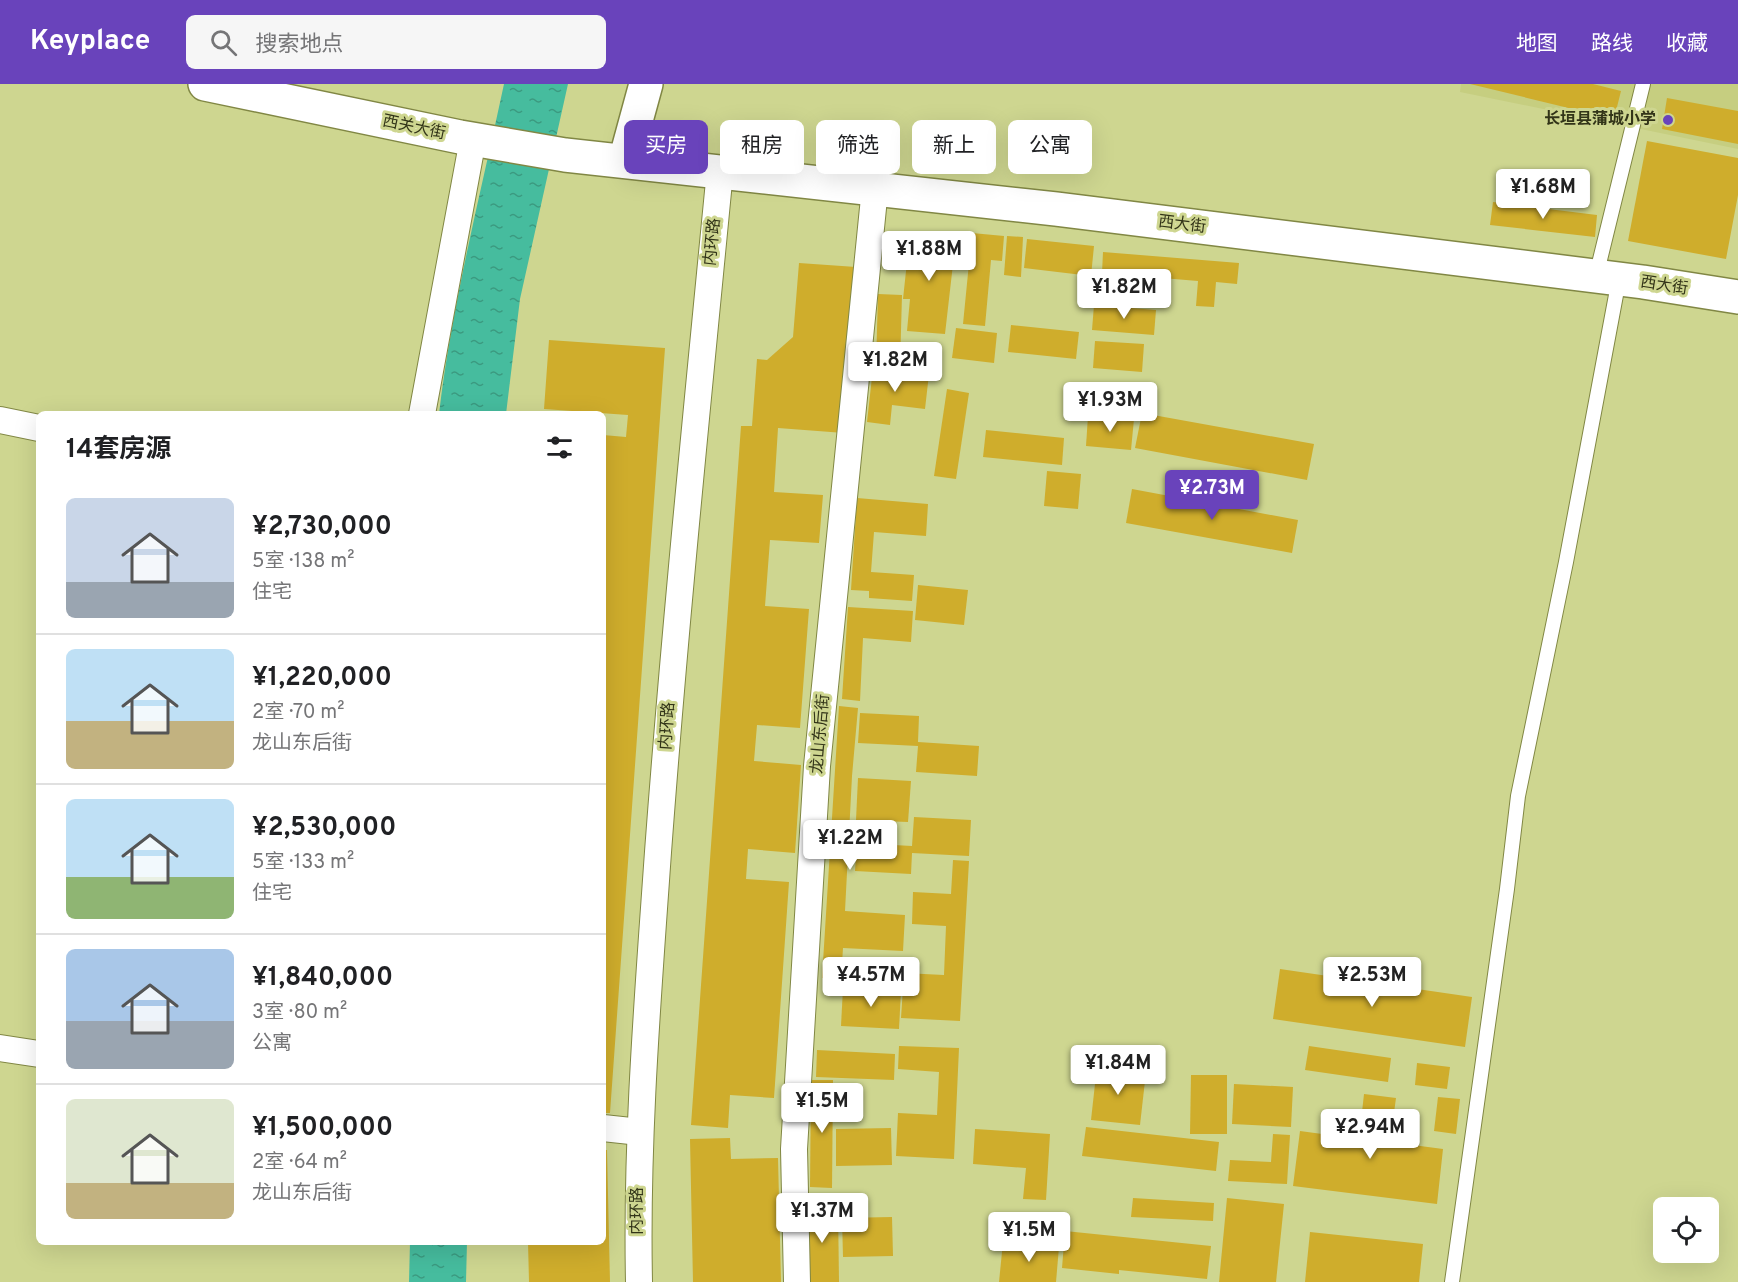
<!DOCTYPE html>
<html lang="zh">
<head>
<meta charset="utf-8">
<style>
	body { margin:0; font-family:Overpass,"Noto Sans SC",sans-serif; background:#f6f6f6; color:#202124; height:100vh; display:flex; flex-direction:column; font-size:22px; white-space:nowrap }
	* { box-sizing:border-box; margin:0 }
	p { font-size:20px; color:#757577 }
	.icon { flex:none; width:33px; height:33px; fill:none; stroke:currentColor; stroke-width:2; stroke-linecap:round; stroke-linejoin:round }
	.map { position:relative; flex:1; overflow:hidden }
	.sheet { position:absolute; left:36px; top:327px; width:570px; height:834px; display:flex; flex-direction:column; background:#fff; border-radius:9px; box-shadow:0 6px 24px #0002 }
	.sheet>* { flex:none }
	.top-card { position:absolute; left:624px; top:36px; width:570px; height:54px; display:flex; gap:12px }
	.controls { position:absolute; left:1653px; top:1113px; display:grid; gap:12px }
	.controls a { display:grid; place-items:center; width:66px; height:66px; border-radius:9px; background:#fff; box-shadow:0 6px 24px #0002; font-size:30px }
	.price { position:absolute; translate:-50% -51px; padding:0 14px; border-radius:6px; background:#fff; color:#222; font-size:20px; line-height:39px; filter:drop-shadow(0 2px 3px #0008) }
	.price::after { content:''; position:absolute; left:50%; top:36px; width:18px; height:14px; margin-left:-9px; background:inherit; clip-path:polygon(0 0,100% 0,50% 100%) }
	.price.active { background:#6943bb; color:#fff }
	ul { padding:0; list-style:none }
	li { display:flex; align-items:center; gap:18px; height:150px; padding:0 30px }
	li+li { border-top:2px solid #e0e0e0 }
	li span { display:grid; place-items:center; flex:none; width:168px; height:120px; border-radius:9px; color:#555 }
	li>.icon { margin-inline-start:auto }
	span .icon { width:72px; height:72px; fill:#fffc; stroke-width:1 }
	li b { font-size:26px }
	h2 { display:flex; justify-content:space-between; align-items:center; height:72px; padding:0 30px; font-size:26px }
	.tag { padding:0 21px; border-radius:9px; background:#fff; box-shadow:0 6px 24px #0002; font-size:21px; line-height:54px }
	.tag.active { background:#6943bb; color:#fff }
	header { display:flex; align-items:center; gap:36px; box-sizing:border-box; height:84px; padding:0 30px; background:#6943bb; color:#fff }
	header strong { font-size:28px }
	nav { display:flex; gap:33px; margin-inline-start:auto; font-size:21px }
	.search { width:420px; height:54px; background:#f6f6f6; display:flex; align-items:center; gap:15px; box-sizing:border-box; padding:0 21px; border-radius:9px; color:#757577; font-size:22px }
	.map>svg:first-child { display:block }
</style>
</head>
<body>
<header>
<strong>Keyplace</strong>
<div class="search"><svg class="icon" aria-label="search" viewBox="0 0 24 24"><circle cx="10" cy="10" r="6"/><path d="M15 15l6 6"/></svg>搜索地点</div>
<nav><a>地图</a><a>路线</a><a>收藏</a></nav>
</header>
<div class="map">
<svg width="1738" height="1198" viewBox="0 0 1738 1198">
	<defs>
		<pattern id="water-ripples" width="26" height="14" patternUnits="userSpaceOnUse" patternTransform="scale(1.5)"><rect width="26" height="14" fill="#46bc9e"/><path d="M2 4q2-2 4 0t4 0M15 11q2-2 4 0t4 0" fill="none" stroke="#3b9a80"/></pattern>
	</defs>
	<rect width="100%" height="100%" fill="#ced690"/>
	<!-- built -->
	<path fill="#c6ce80" d="M 1461,0 L 1738,0 L 1738,65 L 1460,8 Z"/>
	<!-- water -->
	<g fill="url(#water-ripples)">
		<path d="M 504,0 L 568,0 L 520,215 L 506,330 L 439,330 C 452,219 481,109 504,0 Z"/>
		<path d="M 410,1158 L 467,1158 L 466,1198 L 409,1198 Z"/>
	</g>
	<!-- building -->
	<g fill="#cfad2c">
		<path d="M 1470,0 L 1593,0 L 1621,7 L 1614,35 Z"/>
		<path d="M 1667,14 L 1738,27 L 1738,60 L 1662,45 Z"/>
		<path d="M 1647,57 L 1738,74 L 1738,111 L 1726,175 L 1628,157 Z"/>
		<path d="M 1493,118 L 1597,131 L 1595,153 L 1490,141 Z"/>
		<path d="M 972,149 L 1004,152 L 1002,177 L 991,176 L 985,242 L 963,240 Z"/>
		<path d="M 910,150 L 956,154 L 945,250 L 907,247 L 910,215 L 903,215 Z"/>
		<path d="M 1007,152 L 1023,153 L 1021,193 L 1004,191 Z"/>
		<path d="M 1027,155 L 1094,162 L 1091,192 L 1024,184 Z"/>
		<path d="M 1103,168 L 1239,179 L 1237,200 L 1216,198 L 1214,223 L 1196,222 L 1198,197 L 1102,189 Z"/>
		<path d="M 799,179 L 856,183 L 844,349 L 778,344 L 774,408 L 823,411 L 819,459 L 770,456 L 765,522 L 809,525 L 800,644 L 757,641 L 754,677 L 801,681 L 795,769 L 748,765 L 746,795 L 789,798 L 774,1014 L 730,1011 L 728,1044 L 691,1041 L 741,342 L 752,342 L 757,275 L 767,276 L 793,253 Z"/>
		<path d="M 878,210 L 902,211 L 900,282 L 876,281 Z"/>
		<path d="M 1094,221 L 1156,226 L 1154,251 L 1092,246 Z"/>
		<path d="M 1011,241 L 1079,248 L 1076,275 L 1008,268 Z"/>
		<path d="M 956,244 L 997,249 L 994,279 L 952,274 Z"/>
		<path d="M 549,256 L 665,264 L 610,1029 L 603,1029 L 603,351 L 626,353 L 628,331 L 544,325 Z"/>
		<path d="M 1095,257 L 1144,260 L 1142,288 L 1093,284 Z"/>
		<path d="M 873,284 L 929,290 L 925,325 L 892,321 L 890,341 L 867,338 Z"/>
		<path d="M 947,305 L 969,309 L 956,395 L 934,392 Z"/>
		<path d="M 1142,329 L 1314,360 L 1307,396 L 1135,364 Z"/>
		<path d="M 1088,332 L 1134,335 L 1131,366 L 1086,362 Z"/>
		<path d="M 986,346 L 1064,354 L 1062,381 L 983,373 Z"/>
		<path d="M 1047,387 L 1081,390 L 1078,425 L 1044,422 Z"/>
		<path d="M 1132,405 L 1298,436 L 1292,469 L 1126,439 Z"/>
		<path d="M 857,414 L 928,420 L 926,452 L 874,448 L 871,488 L 914,491 L 912,517 L 869,514 L 869,507 L 851,506 Z"/>
		<path d="M 918,501 L 968,506 L 964,541 L 915,536 Z"/>
		<path d="M 848,523 L 913,527 L 911,558 L 863,554 L 860,617 L 842,615 Z"/>
		<path d="M 839,622 L 858,624 L 852,692 L 845,827 L 905,831 L 903,867 L 843,864 L 841,895 L 822,894 Z"/>
		<path d="M 860,629 L 919,632 L 918,658 L 979,662 L 977,692 L 916,688 L 918,662 L 858,659 Z"/>
		<path d="M 858,694 L 911,697 L 908,738 L 856,736 Z"/>
		<path d="M 914,733 L 971,736 L 969,772 L 912,769 L 911,790 L 855,787 L 857,759 L 912,762 Z"/>
		<path d="M 953,776 L 969,777 L 960,937 L 901,934 L 904,889 L 944,891 L 946,842 L 912,840 L 913,808 L 951,810 Z"/>
		<path d="M 1280,885 L 1472,913 L 1465,963 L 1273,935 Z"/>
		<path d="M 843,904 L 901,907 L 899,945 L 841,942 Z"/>
		<path d="M 899,962 L 959,964 L 954,1075 L 896,1072 L 898,1029 L 937,1031 L 939,988 L 898,985 Z"/>
		<path d="M 1309,962 L 1391,974 L 1388,998 L 1305,986 Z"/>
		<path d="M 817,966 L 895,970 L 894,996 L 816,993 Z"/>
		<path d="M 1417,979 L 1450,983 L 1447,1005 L 1415,1001 Z"/>
		<path d="M 1097,982 L 1146,988 L 1140,1041 L 1091,1036 Z"/>
		<path d="M 1191,991 L 1227,991 L 1227,1050 L 1190,1050 Z"/>
		<path d="M 811,996 L 833,996 L 832,1104 L 810,1103 Z"/>
		<path d="M 1234,1000 L 1293,1003 L 1291,1043 L 1232,1040 Z"/>
		<path d="M 1364,1010 L 1396,1014 L 1390,1058 L 1443,1065 L 1437,1120 L 1293,1102 L 1300,1047 L 1359,1055 Z"/>
		<path d="M 1438,1013 L 1460,1015 L 1456,1050 L 1434,1047 Z"/>
		<path d="M 1086,1043 L 1219,1058 L 1216,1087 L 1082,1072 Z"/>
		<path d="M 891,1044 L 892,1081 L 836,1082 L 836,1045 Z"/>
		<path d="M 975,1045 L 1050,1050 L 1046,1116 L 1023,1115 L 1026,1084 L 973,1080 Z"/>
		<path d="M 1273,1050 L 1290,1051 L 1287,1100 L 1228,1097 L 1230,1076 L 1271,1078 Z"/>
		<path d="M 730,1054 L 731,1075 L 778,1074 L 781,1198 L 693,1198 L 690,1055 Z"/>
		<path d="M 603,1066 L 607,1066 L 610,1198 L 529,1198 L 528,1158 L 603,1158 Z"/>
		<path d="M 1133,1114 L 1214,1119 L 1213,1137 L 1131,1133 Z"/>
		<path d="M 1227,1114 L 1284,1120 L 1276,1198 L 1219,1198 Z"/>
		<path d="M 838,1122 L 839,1198 L 806,1198 L 805,1123 Z"/>
		<path d="M 892,1133 L 893,1172 L 843,1173 L 842,1134 Z"/>
		<path d="M 1065,1147 L 1211,1162 L 1207,1195 L 1119,1186 L 1119,1190 L 1062,1184 Z"/>
		<path d="M 1310,1148 L 1423,1160 L 1419,1198 L 1305,1198 Z"/>
		<path d="M 1003,1158 L 1059,1163 L 1056,1198 L 999,1198 Z"/>
	</g>
	<g fill="none" stroke-linecap="round" stroke-linejoin="round">
		<defs>
			<g id="service">
				<path d="M 1596,192 L 1643,0"/>
				<path d="M 1452,1198 L 1507,805 L 1518,712 L 1566,478 L 1619,195"/>
			</g>
			<g id="minor">
				<path d="M 422,330 L 473,55"/>
				<path d="M 0,336 L 39,344"/>
				<path d="M 0,964 L 39,970"/>
				<path d="M 603,1044 L 640,1048"/>
				<path d="M 639,1198 C 636,1054 648,911 658,768 C 675,540 698,314 720,87"/>
				<path d="M 797,1198 L 794,1065 L 817,682 L 875,104"/>
			</g>
			<path id="tertiary" d="M 625,77 L 646,0"/>
			<path id="secondary" d="M 205,0 L 460,53 L 565,71 L 1056,125 L 1643,198 L 1738,213"/>
		</defs>
		<!-- service casing -->
		<use href="#service" stroke="#818744" stroke-width="16"/>
		<!-- minor casing -->
		<use href="#minor" stroke="#818744" stroke-width="28"/>
		<!-- tertiary casing -->
		<use href="#tertiary" stroke="#818744" stroke-width="36"/>
		<!-- secondary casing -->
		<use href="#secondary" stroke="#818744" stroke-width="36"/>
		<!-- service -->
		<use href="#service" stroke="#fff" stroke-width="14"/>
		<!-- minor -->
		<use href="#minor" stroke="#fff" stroke-width="26"/>
		<!-- tertiary -->
		<use href="#tertiary" stroke="#fff" stroke-width="33"/>
		<!-- secondary -->
		<use href="#secondary" stroke="#fff" stroke-width="33"/>
	</g>
	<!-- markers -->
	<circle fill="#6943bb" stroke="#ced690" stroke-width="2" cx="1668" cy="36" r="6"/>
	<g text-anchor="middle" dominant-baseline="central" stroke-width="6" stroke-linejoin="round" paint-order="stroke">
		<!-- poi labels -->
		<g font-size="16" font-weight="bold" fill="#323418" stroke="#ced690" text-anchor="end">
			<text x="1656" y="36">长垣县蒲城小学</text>
		</g>
		<!-- street labels -->
		<g font-size="16" fill="#323418" stroke="#ced690">
			<text transform="translate(414 44) rotate(12)">西关大街</text>
			<text transform="translate(1182 141) rotate(7)">西大街</text>
			<text transform="translate(713 158) rotate(-84)">内环路</text>
			<text transform="translate(1664 202) rotate(9)">西大街</text>
			<text transform="translate(668 642) rotate(-86)">内环路</text>
			<text transform="translate(821 650) rotate(-85)">龙山东后街</text>
			<text transform="translate(638 1127) rotate(-90)">内环路</text>
		</g>
	</g>
</svg>
<div class="controls">
<a><svg class="icon" aria-label="locate" viewBox="0 0 24 24"><circle cx="12" cy="12" r="6"/><path d="M12 2v4M12 18v4M2 12h4M18 12h4"/></svg></a>
</div>
<b class="price" style="left:1543px;top:136px">¥1.68M</b>
<b class="price" style="left:929px;top:198px">¥1.88M</b>
<b class="price" style="left:1124px;top:236px">¥1.82M</b>
<b class="price" style="left:895px;top:309px">¥1.82M</b>
<b class="price" style="left:1110px;top:349px">¥1.93M</b>
<b class="price active" style="left:1212px;top:437px">¥2.73M</b>
<b class="price" style="left:850px;top:787px">¥1.22M</b>
<b class="price" style="left:871px;top:924px">¥4.57M</b>
<b class="price" style="left:1372px;top:924px">¥2.53M</b>
<b class="price" style="left:1118px;top:1012px">¥1.84M</b>
<b class="price" style="left:822px;top:1050px">¥1.5M</b>
<b class="price" style="left:1370px;top:1076px">¥2.94M</b>
<b class="price" style="left:822px;top:1160px">¥1.37M</b>
<b class="price" style="left:1029px;top:1179px">¥1.5M</b>
<div class="top-card">
<a class="tag active">买房</a>
<a class="tag">租房</a>
<a class="tag">筛选</a>
<a class="tag">新上</a>
<a class="tag">公寓</a>
</div>
<section class="sheet">
<h2>14套房源<svg class="icon" aria-label="filters" viewBox="0 0 24 24"><path d="M4 7h16M4 17h16"/><circle cx="9" cy="7" r="2"/><circle cx="15" cy="17" r="2"/></svg></h2>
<ul>
<li><span style="background:linear-gradient(#c9d6e8 70%,#9aa5b1 0)"><svg class="icon" aria-label="home" viewBox="0 0 24 24"><path d="M3 11l9-7 9 7M6 9v11h12V9"/></svg></span><div><b>¥2,730,000</b><p>5室 · 138 m²</p><p>住宅</p></div></li>
<li><span style="background:linear-gradient(#bfe0f5 60%,#c2b280 0)"><svg class="icon" aria-label="home" viewBox="0 0 24 24"><path d="M3 11l9-7 9 7M6 9v11h12V9"/></svg></span><div><b>¥1,220,000</b><p>2室 · 70 m²</p><p>龙山东后街</p></div></li>
<li><span style="background:linear-gradient(#bfe0f5 65%,#8fb573 0)"><svg class="icon" aria-label="home" viewBox="0 0 24 24"><path d="M3 11l9-7 9 7M6 9v11h12V9"/></svg></span><div><b>¥2,530,000</b><p>5室 · 133 m²</p><p>住宅</p></div></li>
<li><span style="background:linear-gradient(#a9c7e8 60%,#9aa5b1 0)"><svg class="icon" aria-label="home" viewBox="0 0 24 24"><path d="M3 11l9-7 9 7M6 9v11h12V9"/></svg></span><div><b>¥1,840,000</b><p>3室 · 80 m²</p><p>公寓</p></div></li>
<li><span style="background:linear-gradient(#dfe7d0 70%,#c2b280 0)"><svg class="icon" aria-label="home" viewBox="0 0 24 24"><path d="M3 11l9-7 9 7M6 9v11h12V9"/></svg></span><div><b>¥1,500,000</b><p>2室 · 64 m²</p><p>龙山东后街</p></div></li>
</ul>
</section>
</div>
</body>
</html>
